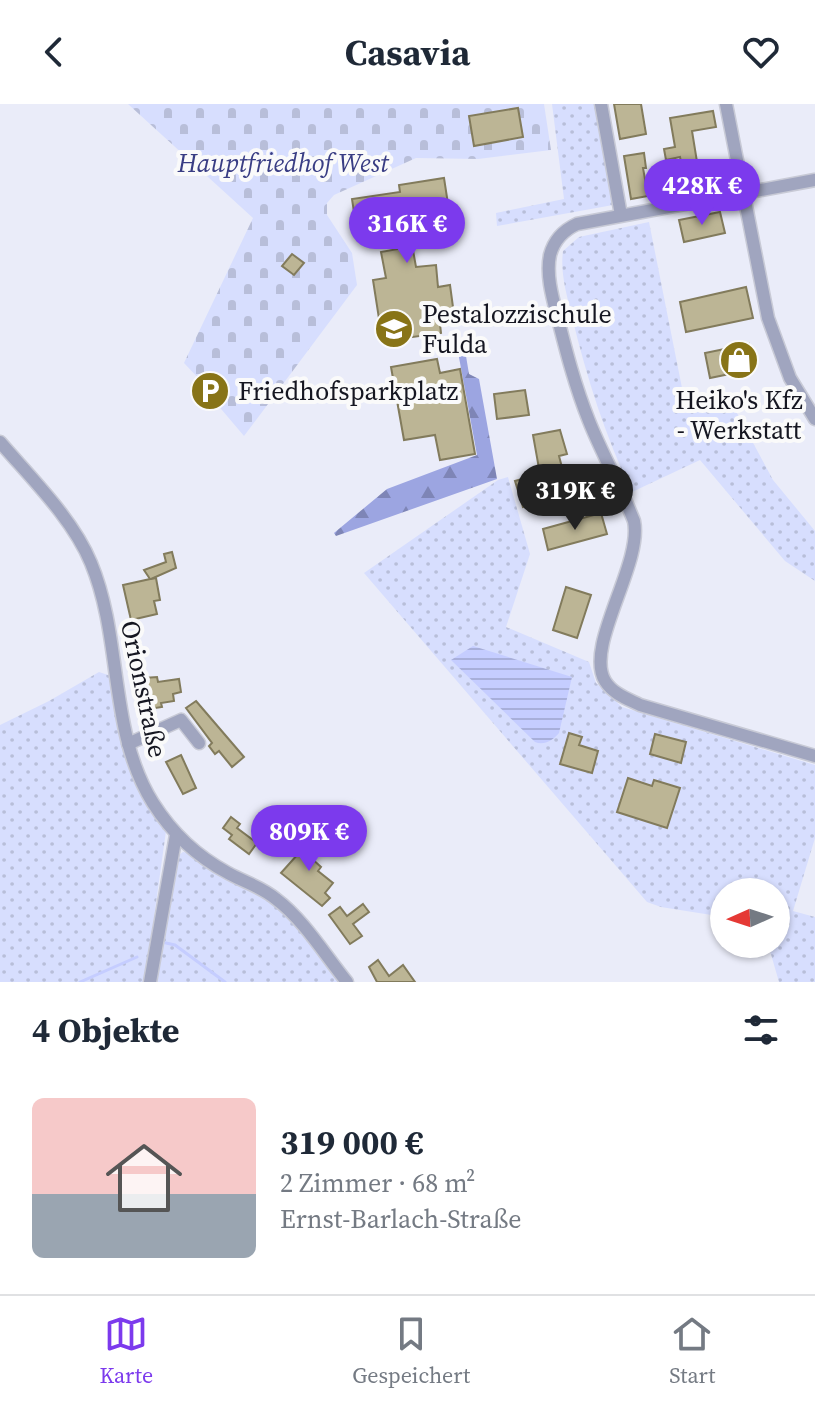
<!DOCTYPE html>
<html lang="de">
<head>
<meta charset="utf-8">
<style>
	body { margin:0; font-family:"Source Serif 4",serif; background:#f6f6f7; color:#1f2937; height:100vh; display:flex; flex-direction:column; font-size:30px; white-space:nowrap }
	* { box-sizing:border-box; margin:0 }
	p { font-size:26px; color:#747a83 }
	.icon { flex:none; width:44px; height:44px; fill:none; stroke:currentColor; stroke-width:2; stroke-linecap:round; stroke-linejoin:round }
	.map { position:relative; height:878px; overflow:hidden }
	.side { display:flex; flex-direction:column; background:#fff; flex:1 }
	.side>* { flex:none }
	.needle { width:52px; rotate:267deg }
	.controls { position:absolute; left:710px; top:774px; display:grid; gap:16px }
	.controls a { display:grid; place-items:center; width:80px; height:80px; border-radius:50%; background:#fff; box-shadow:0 2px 6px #0004; font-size:40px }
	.price { position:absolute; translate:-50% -68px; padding:0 18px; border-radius:28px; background:#7c3aed; color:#fff; font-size:26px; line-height:52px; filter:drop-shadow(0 2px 4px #0008) }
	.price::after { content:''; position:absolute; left:50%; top:48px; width:24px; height:18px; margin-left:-12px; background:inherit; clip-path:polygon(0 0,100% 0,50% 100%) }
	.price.active { background:#222; color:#fff }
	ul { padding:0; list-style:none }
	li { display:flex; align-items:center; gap:24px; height:200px; padding:0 32px }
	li+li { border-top:2px solid #e0e1e3 }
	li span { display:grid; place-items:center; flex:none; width:224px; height:160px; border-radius:12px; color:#555 }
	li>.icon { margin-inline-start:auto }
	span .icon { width:96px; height:96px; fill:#fffc; stroke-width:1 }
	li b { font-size:34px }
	h2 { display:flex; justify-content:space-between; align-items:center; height:96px; padding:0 32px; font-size:34px }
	header { display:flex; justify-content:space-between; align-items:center; height:104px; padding:0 32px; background:#fff; font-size:36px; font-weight:700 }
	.menu { display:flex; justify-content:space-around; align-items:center; height:112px; border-top:2px solid #e0e1e3; background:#fff; font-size:22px; color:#747a83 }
	.menu a { display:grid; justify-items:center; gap:4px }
	.menu .active { color:#7c3aed }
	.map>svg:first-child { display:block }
</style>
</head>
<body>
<header><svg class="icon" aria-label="back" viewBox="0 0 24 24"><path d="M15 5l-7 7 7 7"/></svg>Casavia<svg class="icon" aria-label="heart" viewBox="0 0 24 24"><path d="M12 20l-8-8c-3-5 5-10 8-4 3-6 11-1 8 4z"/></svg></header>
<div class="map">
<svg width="815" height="878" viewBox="0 0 815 878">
	<defs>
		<pattern id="grass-dots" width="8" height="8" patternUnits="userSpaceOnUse" patternTransform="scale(2)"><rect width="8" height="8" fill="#d7defe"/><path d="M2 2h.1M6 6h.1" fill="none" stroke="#b8bed9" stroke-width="1.8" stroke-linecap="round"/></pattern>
		<pattern id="forest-firs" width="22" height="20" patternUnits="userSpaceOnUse" patternTransform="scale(2)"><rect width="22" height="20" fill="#9ca5e1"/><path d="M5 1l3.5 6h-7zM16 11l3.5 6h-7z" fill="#7e85b6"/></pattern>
		<pattern id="cemetery-stones" width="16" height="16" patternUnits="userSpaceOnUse" patternTransform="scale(2)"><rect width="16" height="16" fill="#d7defe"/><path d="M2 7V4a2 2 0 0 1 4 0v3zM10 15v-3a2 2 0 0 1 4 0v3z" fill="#b8bed9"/></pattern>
		<pattern id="water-rules" width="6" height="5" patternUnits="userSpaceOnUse" patternTransform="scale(2)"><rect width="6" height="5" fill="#c5cdff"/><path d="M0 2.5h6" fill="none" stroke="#a8afda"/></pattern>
	</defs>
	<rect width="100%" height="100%" fill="#eaecf9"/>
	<!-- grass -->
	<g fill="url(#grass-dots)">
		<path d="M 552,0 L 595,0 L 613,101 L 497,122 L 496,109 L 564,95 Z"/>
		<path d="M 649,118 L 685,299 L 717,292 L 730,296 L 773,376 L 815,427 L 815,477 L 785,457 L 700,356 L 632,388 C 605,332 587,274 572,213 C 567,191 560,170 563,147 L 579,133 Z"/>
		<path d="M 508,373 L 530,450 L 506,523 L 589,558 L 596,579 L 622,603 L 815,661 L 815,734 L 793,807 L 815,813 L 815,878 L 779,878 L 768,840 L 776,840 L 776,788 L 724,788 L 724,813 L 661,803 L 647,798 L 364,469 L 498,376 Z"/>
		<path d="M 99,568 L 111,572 L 118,607 L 166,727 L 145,878 L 0,878 L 0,621 L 49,597 Z"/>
		<path d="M 183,748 L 190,749 L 279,802 L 340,878 L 157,878 L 175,763 L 179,751 Z"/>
	</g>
	<!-- forest -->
	<path fill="url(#forest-firs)" d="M 465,246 L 469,270 L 479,275 L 497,375 L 336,432 L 334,429 L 387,385 L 477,351 L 458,248 Z"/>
	<!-- cemetery -->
	<path fill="url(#cemetery-stones)" d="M 128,0 L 544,0 L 551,46 L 478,55 L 416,54 L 334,91 L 327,99 L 327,111 L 352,149 L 357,181 L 244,332 L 216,299 L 224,292 L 207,274 L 202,278 L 184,259 L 253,114 Z"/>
	<!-- water -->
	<path fill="url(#water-rules)" d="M 473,542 L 572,573 L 559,629 C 553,636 544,642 535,638 L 451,556 Z"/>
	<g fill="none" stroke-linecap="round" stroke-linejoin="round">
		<!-- stream -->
		<g stroke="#c5cdff" stroke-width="3">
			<path d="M 166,839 L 175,841 L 225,878"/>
			<path d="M 80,878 L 137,853"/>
		</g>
	</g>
	<!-- building -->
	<g fill="#bcb595" stroke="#827b5c" stroke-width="2">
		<path d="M 614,0 L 641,0 L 646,30 L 620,35 Z"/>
		<path d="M 518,4 L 523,33 L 474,42 L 469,12 Z"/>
		<path d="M 713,7 L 716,23 L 692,27 L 698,64 L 683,67 L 680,53 L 666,56 L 664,45 L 675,43 L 670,14 Z"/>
		<path d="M 644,49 L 646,64 L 643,64 L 648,92 L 631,95 L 624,52 Z"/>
		<path d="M 444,74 L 448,100 L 406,107 L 416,163 L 436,161 L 438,183 L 450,181 L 455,218 L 440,220 L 441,229 L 406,234 L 405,231 L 382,234 L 373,176 L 386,174 L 381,148 L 398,145 L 393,115 L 356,121 L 352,95 L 400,88 L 399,81 Z"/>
		<path d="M 720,108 L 725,129 L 684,138 L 679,116 Z"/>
		<path d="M 292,150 L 304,159 L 294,171 L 282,162 Z"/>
		<path d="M 746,183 L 753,214 L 686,228 L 680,198 Z"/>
		<path d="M 749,240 L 754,265 L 710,274 L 705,249 Z"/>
		<path d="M 437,255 L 440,269 L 460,265 L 475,350 L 440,356 L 435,331 L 404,336 L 391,263 Z"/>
		<path d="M 525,286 L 529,311 L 497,315 L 494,290 Z"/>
		<path d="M 560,326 L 567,350 L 559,352 L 569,390 L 523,403 L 515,377 L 540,370 L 533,331 Z"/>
		<path d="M 601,409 L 607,430 L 548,446 L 543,425 Z"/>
		<path d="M 172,448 L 176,464 L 151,475 L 156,474 L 160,496 L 154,497 L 157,510 L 131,516 L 123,481 L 150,475 L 144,466 L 166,458 L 164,450 Z"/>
		<path d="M 566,483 L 591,491 L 577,534 L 553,526 Z"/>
		<path d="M 157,573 L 158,578 L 179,575 L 181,588 L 173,590 L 174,597 L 161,599 L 162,603 L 148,605 L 144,574 Z"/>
		<path d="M 196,597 L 244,653 L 232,663 L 219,647 L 215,650 L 209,642 L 212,639 L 186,604 Z"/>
		<path d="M 569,629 L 582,633 L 579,641 L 598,647 L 592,669 L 560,660 Z"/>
		<path d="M 655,630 L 686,638 L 681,659 L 650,650 Z"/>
		<path d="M 181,651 L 196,684 L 183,690 L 166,658 Z"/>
		<path d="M 628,674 L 652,682 L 654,676 L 680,684 L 667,724 L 617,708 Z"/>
		<path d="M 231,713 L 240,720 L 237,724 L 257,739 L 249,750 L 229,735 L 232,731 L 223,724 Z"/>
		<path d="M 315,731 L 325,739 L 311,754 L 321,763 L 318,767 L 333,779 L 325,789 L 330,794 L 322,802 L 281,769 Z"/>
		<path d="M 363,800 L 369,808 L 353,820 L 362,832 L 350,840 L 329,811 L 340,803 L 347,812 Z"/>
		<path d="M 378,856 L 389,872 L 403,861 L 415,878 L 377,878 L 369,863 Z"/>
	</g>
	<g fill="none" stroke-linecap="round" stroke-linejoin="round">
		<defs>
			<g id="minor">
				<path d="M 601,0 L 621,111"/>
				<path d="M 726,0 L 768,214 L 790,274 L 815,315"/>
				<path d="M 815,76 L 577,120 C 564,126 554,136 550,151 C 546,170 552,192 557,211 C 566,247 575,282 589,317 C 600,345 615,372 627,400 C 629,405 632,412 634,417 C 643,460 584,542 605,577 C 613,590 628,595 640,601 L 815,652"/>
				<path d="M 0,338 C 31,374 73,415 91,459 C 123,536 108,627 153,699 C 172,729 196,752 228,769 C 244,778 262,783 276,795 C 304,816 325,851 347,878"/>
				<path d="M 128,640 L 181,616 L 199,639"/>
				<path d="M 150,878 L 176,731"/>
			</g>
		</defs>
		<!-- minor casing -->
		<use href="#minor" stroke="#c8cad6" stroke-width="15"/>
		<!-- minor -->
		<use href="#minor" stroke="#a0a5bf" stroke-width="12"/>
	</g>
	<!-- icons -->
	<defs>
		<symbol id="school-disc" viewBox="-11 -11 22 22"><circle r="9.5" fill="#887417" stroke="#fafafa"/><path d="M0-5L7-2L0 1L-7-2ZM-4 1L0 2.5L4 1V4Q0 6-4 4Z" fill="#fff"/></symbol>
		<symbol id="shop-disc" viewBox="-11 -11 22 22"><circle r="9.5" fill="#887417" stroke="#fafafa"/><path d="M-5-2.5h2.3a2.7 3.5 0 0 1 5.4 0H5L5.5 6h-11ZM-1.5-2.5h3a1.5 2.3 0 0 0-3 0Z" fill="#fff"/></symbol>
		<symbol id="parking-disc" viewBox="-11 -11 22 22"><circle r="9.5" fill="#887417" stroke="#fafafa"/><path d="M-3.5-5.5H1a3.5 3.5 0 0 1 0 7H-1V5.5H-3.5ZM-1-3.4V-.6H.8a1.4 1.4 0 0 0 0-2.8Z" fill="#fff"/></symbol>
	</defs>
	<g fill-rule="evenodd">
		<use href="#school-disc" x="372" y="203" width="44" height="44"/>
		<use href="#shop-disc" x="717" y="234" width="44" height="44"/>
		<use href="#parking-disc" x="188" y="265" width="44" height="44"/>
	</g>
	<g text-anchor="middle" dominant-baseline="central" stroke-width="8" stroke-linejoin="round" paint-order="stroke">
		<!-- park labels -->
		<g font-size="26" font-style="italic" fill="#393d84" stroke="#fafafa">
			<text x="283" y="59">Hauptfriedhof West</text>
		</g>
		<!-- poi labels -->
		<g font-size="26" fill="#151621" stroke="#fafafa" text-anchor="start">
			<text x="422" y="210">Pestalozzischule<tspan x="422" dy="30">Fulda</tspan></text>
			<text x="238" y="287">Friedhofsparkplatz</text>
			<text x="739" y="296" text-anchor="middle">Heiko's Kfz<tspan x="739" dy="30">- Werkstatt</tspan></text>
		</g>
		<!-- street labels -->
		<g font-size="26" fill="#151621" stroke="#fafafa">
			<text transform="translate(144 585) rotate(78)">Orionstraße</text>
		</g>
	</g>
</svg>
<div class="controls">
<a><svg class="needle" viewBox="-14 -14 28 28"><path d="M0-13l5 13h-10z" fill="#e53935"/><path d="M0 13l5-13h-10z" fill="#747a83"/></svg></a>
</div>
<b class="price" style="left:702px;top:123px">428K €</b>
<b class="price" style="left:407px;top:161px">316K €</b>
<b class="price active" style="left:575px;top:428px">319K €</b>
<b class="price" style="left:309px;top:769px">809K €</b>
</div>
<section class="side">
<h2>4 Objekte<svg class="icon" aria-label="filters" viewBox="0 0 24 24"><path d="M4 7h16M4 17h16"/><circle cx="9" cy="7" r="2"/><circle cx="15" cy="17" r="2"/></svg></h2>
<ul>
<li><span style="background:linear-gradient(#f6c9c9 60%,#9aa5b1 0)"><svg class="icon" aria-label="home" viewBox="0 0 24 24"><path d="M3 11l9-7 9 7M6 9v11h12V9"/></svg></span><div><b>319 000 €</b><p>2 Zimmer · 68 m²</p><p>Ernst-Barlach-Straße</p></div></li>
</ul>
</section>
<nav class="menu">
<a class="active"><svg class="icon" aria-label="map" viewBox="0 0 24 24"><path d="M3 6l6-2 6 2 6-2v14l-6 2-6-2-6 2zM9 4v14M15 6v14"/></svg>Karte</a>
<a><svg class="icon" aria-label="saved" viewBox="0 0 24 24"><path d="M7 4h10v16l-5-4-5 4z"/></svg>Gespeichert</a>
<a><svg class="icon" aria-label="home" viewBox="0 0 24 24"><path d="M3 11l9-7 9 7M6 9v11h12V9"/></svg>Start</a>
</nav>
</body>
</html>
